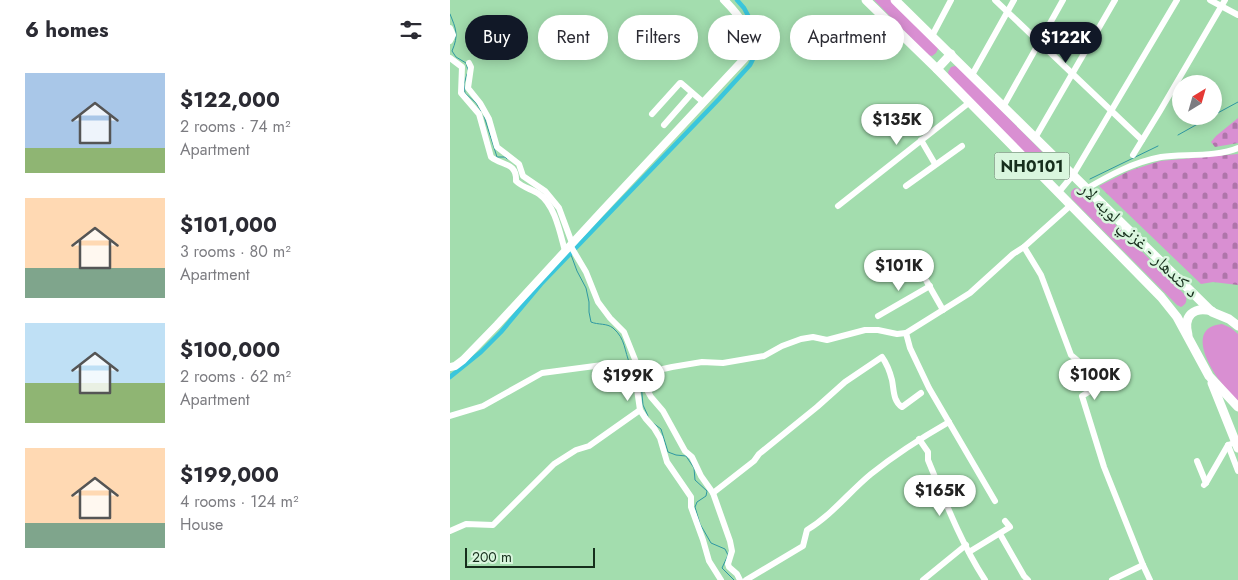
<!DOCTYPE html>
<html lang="en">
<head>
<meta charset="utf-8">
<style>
	body { margin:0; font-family:Jost,"Noto Naskh Arabic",sans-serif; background:#f7f7f7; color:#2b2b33; height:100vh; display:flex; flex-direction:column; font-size:19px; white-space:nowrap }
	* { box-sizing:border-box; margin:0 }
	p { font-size:16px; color:#7c7c81 }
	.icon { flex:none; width:28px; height:28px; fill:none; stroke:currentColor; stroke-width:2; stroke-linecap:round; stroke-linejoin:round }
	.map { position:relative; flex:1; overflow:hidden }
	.details { display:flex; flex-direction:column; background:#fff; width:450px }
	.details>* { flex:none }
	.hud { position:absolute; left:15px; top:15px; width:475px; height:45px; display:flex; gap:10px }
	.needle { width:32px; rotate:37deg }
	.controls { position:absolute; left:722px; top:75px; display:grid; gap:10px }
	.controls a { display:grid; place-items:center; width:50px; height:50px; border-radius:50%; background:#fff; box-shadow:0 2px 12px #0003; font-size:25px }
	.scale { position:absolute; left:15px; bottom:12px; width:130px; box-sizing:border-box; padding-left:5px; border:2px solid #162e1c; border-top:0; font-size:14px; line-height:18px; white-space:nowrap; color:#162e1c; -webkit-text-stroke:4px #d9f6de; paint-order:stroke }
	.price { position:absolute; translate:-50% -42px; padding:0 11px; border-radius:18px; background:#fff; color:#222; font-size:16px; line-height:32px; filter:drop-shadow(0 1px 2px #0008) }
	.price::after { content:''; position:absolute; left:50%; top:30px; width:15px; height:11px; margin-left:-8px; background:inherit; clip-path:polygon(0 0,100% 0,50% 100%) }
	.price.selected { background:#111827; color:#fff }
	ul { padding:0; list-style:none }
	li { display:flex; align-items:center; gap:15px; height:125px; padding:0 25px }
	li span { display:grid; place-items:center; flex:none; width:140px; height:100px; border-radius:0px; color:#555 }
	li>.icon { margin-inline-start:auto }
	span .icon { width:60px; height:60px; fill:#fffc; stroke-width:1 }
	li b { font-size:21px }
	h2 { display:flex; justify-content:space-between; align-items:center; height:60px; padding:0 25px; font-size:21px }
	.pill { padding:0 18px; border-radius:22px; background:#fff; box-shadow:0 2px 12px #0003; font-size:18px; line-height:45px }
	.pill.selected { background:#111827; color:#fff }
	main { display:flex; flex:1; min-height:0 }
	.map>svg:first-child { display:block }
</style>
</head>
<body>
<main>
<section class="details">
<h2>6 homes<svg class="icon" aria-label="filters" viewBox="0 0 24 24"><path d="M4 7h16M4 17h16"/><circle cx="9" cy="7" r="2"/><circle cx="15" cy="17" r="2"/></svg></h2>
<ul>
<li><span style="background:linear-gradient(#a9c7e8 75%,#8fb573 0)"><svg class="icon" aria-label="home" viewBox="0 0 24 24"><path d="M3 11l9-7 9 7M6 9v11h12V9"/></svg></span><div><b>$122,000</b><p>2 rooms · 74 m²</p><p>Apartment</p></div></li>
<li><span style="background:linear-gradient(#ffd9b3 70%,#7fa58c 0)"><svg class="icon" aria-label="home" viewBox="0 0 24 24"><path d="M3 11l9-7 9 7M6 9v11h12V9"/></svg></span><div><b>$101,000</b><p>3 rooms · 80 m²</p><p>Apartment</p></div></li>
<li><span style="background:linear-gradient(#bfe0f5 60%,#8fb573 0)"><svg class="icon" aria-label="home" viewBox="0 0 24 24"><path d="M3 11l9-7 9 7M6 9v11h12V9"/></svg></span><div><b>$100,000</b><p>2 rooms · 62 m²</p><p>Apartment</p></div></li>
<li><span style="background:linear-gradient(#ffd9b3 75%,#7fa58c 0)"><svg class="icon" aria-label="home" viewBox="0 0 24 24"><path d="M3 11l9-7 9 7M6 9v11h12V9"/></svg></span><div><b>$199,000</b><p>4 rooms · 124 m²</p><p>House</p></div></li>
</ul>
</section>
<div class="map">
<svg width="788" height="580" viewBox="0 0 788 580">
	<defs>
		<pattern id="cemetery-stones" width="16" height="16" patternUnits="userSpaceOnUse" patternTransform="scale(1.25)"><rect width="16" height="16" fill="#d98fd2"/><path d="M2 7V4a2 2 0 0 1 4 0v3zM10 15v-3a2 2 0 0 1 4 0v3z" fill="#af75aa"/></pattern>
	</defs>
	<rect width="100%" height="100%" fill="#a3ddae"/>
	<!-- cemetery -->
	<g fill="url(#cemetery-stones)">
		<path d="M 788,118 L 788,143 L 765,147 L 761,142 L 766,136 Z"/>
		<path d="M 788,154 L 788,285 L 763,282 L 751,284 L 649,186 L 679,171 L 710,161 Z"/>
	</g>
	<!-- park -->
	<g fill="#d98fd2">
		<path d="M 424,0 L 441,0 L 486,44 L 488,49 L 486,53 L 482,56 L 478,55 Z"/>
		<path d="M 505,66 L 508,67 L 607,167 L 609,171 L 608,175 C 602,179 599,176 594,172 L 499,76 L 498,72 L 501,67 Z"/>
		<path d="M 625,188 L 630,189 L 736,296 C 737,302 736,304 731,307 L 727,305 L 622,199 C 620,194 620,191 625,188 Z"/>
		<path d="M 772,324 L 781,328 L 788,334 L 788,402 C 782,395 775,389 770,381 C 758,365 737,327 772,324 Z"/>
	</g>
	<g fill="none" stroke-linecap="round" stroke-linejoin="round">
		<!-- stream -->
		<g stroke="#2f98a2" stroke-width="1">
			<path d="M 0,14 C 6,29 9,35 2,51 L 6,57 L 16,63 L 18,70"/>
			<path d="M 17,74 L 14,84 L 15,93 L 26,103 L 31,111"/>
			<path d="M 764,115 L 788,102"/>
			<path d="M 34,116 L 47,157 L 55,157 L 57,159"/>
			<path d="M 728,135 L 762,116"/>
			<path d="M 640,179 L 708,146"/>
			<path d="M 120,252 L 127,271 L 136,288 L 139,302 L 139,312 L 141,322 C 148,325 157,323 163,328 C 176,339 174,351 180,364 C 182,369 185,373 188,377"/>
			<path d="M 191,383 L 193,405 L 198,416"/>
			<path d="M 203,423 L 211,429 L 218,452 L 226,455 L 236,456 L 244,468 L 245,480 L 257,491 L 256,496 L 247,502 L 245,507 L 250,524 L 261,543 L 275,549 L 278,555 L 272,568 L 284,580"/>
		</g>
		<!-- canal -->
		<path stroke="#3ac6dc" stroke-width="4.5" d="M 0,377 L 31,352 L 51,332 L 91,284 L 269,99 L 300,65 L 308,49 L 309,36 L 294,8 L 287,0"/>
		<!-- minor -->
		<g stroke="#fff" stroke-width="6">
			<path d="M 545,0 L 692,140"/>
			<path d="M 760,0 L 788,15"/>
			<path d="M 0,28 L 3,35 L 0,41"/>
			<path d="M 482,36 L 501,0"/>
			<path d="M 0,58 L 12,67 L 11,93 L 29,114 L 41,157 C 52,166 67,162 66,181 C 73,188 82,189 89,194 C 105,205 110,233 115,251"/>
			<path d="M 19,63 L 21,67 L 18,88 L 30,103 L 39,119 L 47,147 L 69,164 L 73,176 L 95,191 L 109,208 L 122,243"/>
			<path d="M 522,75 L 564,0"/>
			<path d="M 553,107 L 613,0"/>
			<path d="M 202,114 L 230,83 L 231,83 L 253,102"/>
			<path d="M 214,125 L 242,93"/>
			<path d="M 585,138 L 665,0"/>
			<path d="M 471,140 L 485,164"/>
			<path d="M 683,155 L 710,111 L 775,0"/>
			<path d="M 456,186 L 512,146"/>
			<path d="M 636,189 C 660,175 684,162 711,157 C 734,154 767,157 788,148"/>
			<path d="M 608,193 L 623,175 L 727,0"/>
			<path d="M 388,206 L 520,102"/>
			<path d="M 120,245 L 136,272 L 148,302 L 160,318 L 174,332 L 186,362 L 194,374 L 196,388 L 201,397 L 213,411 L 235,451 L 242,457 L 251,476 L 263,493 L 280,541 L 282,551 L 278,564 L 279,567 L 287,574 L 290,580"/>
			<path d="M 574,247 L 591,275 L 621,355 L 639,370 L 645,388 L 632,396 L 654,467 L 693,565 L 700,580"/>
			<path d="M 469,268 L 493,310"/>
			<path d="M 428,316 L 480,286"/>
			<path d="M 456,333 L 460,348 L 479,388 L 545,501"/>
			<path d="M 186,382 L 206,375 L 213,369 L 222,367 L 252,362 L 273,363 L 314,356 L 332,346 L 351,339 L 363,337 L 377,340 L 415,330 L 428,330 L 447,334 L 456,333 L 520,293 L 563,254 L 574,247 L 621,205"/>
			<path d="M 0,416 L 33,406 L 92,373 L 160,364 L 179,371 L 186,382 L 190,410 L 196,419 L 204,428 L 210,438 L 217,462 L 241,497 L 241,507 L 253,540 L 259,561 L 271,580"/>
			<path d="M 469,439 L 478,452 L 478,460 C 495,501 511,543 535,580"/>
			<path d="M 781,444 L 778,445 L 788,471"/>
			<path d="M 747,461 L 756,483"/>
			<path d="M 754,485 L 756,483 L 778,445"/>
			<path d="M 263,493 L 304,461 L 309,454 L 367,407 L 395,382 L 432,357 C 437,364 440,372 442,380 C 444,390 443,401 452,407 L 471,393"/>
			<path d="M 0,531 L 16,524 L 43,525 L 104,464 L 126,450 L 139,446 L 190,410"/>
			<path d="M 550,534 L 574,576 L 578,580"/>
			<path d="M 519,552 L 560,527 L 555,521"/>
			<path d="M 296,580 L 353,546 L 357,530 C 382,515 399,492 421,474 C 446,454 471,438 499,422"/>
			<path d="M 473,580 L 516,545"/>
			<path d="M 662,580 L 693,565"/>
		</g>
		<!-- major -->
		<path stroke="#fff" stroke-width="8" d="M 0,367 L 5,366 L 13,360 L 47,325 L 153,210 L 295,58 C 296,55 299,50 299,47 C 302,31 285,11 274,0"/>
		<!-- highway -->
		<g stroke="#fff" stroke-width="9">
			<path d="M 416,0 L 487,69 L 711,297 L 727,317 L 759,376 L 788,407"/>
			<path d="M 445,0 L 762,312 L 779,319 L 788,326"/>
			<path d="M 487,69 L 501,54"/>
			<path d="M 738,335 C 733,316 743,306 762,311"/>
			<path d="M 762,383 L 788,448"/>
		</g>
	</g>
	<g text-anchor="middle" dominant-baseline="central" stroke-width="5" stroke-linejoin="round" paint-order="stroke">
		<!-- shield labels -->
		<rect fill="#d9f6de" stroke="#506a56" stroke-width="1" x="544.5" y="152.5" width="75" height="27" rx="4"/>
		<g font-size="16" font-weight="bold" fill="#162e1c">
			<text x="582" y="166">NH0101</text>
		</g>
		<!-- street labels -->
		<g font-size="18" fill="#162e1c" stroke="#d9f6de">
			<text transform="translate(689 240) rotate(44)">د کندهار - غزني لويه لار</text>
		</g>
	</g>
</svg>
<div class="controls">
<a><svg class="needle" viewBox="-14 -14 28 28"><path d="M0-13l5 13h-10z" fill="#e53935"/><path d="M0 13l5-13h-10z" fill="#7c7c81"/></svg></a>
</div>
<div class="scale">200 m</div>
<b class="price selected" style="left:616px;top:64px">$122K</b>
<b class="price" style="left:447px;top:146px">$135K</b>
<b class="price" style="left:449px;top:292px">$101K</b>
<b class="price" style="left:645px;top:401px">$100K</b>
<b class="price" style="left:178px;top:402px">$199K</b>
<b class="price" style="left:490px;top:517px">$165K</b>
<div class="hud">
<a class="pill selected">Buy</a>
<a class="pill">Rent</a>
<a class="pill">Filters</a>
<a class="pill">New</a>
<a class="pill">Apartment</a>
</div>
</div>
</main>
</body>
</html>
